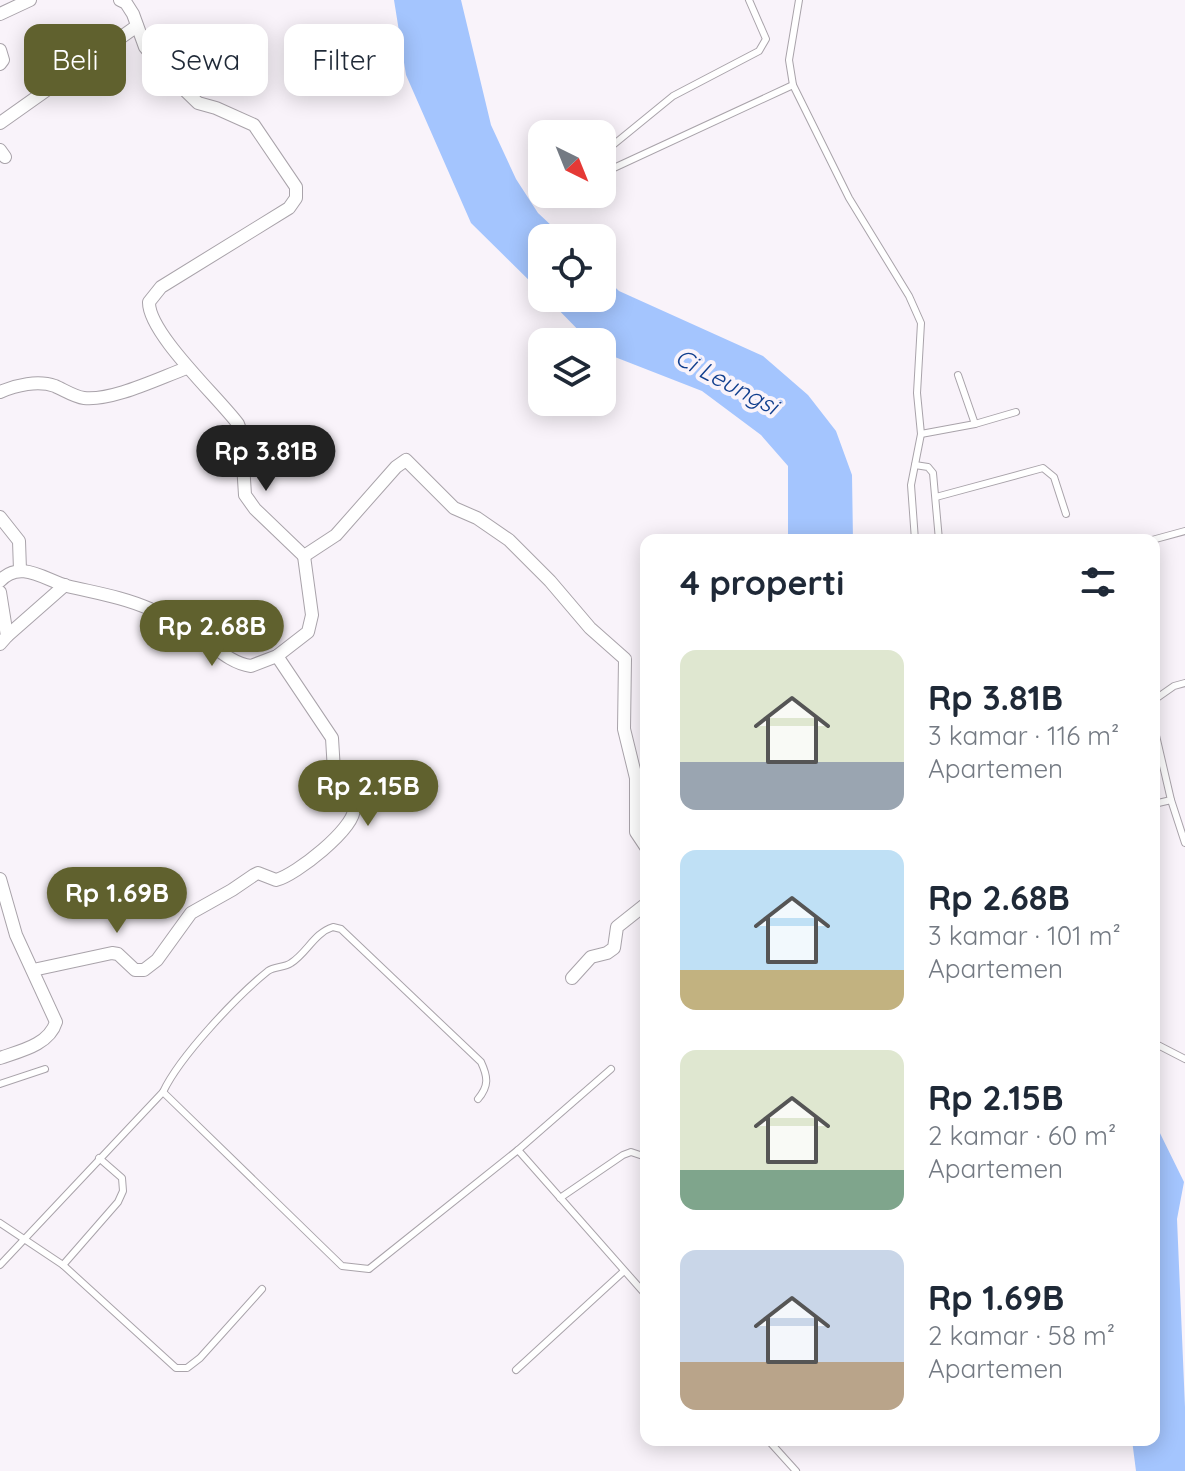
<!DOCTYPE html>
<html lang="id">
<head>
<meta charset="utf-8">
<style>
	body { margin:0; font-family:Quicksand,sans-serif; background:#f6f6f7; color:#1f2937; height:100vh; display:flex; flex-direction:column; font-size:30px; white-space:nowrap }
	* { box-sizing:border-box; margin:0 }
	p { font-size:26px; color:#747a83 }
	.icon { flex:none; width:44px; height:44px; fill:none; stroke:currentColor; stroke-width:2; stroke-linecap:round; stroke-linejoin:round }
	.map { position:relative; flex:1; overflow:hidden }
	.panel { position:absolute; left:640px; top:534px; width:520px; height:912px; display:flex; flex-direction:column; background:#fff; border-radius:16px; box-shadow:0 4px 20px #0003 }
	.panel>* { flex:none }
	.top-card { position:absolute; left:24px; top:24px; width:496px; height:72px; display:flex; gap:16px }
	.needle { width:52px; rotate:137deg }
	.fabs { position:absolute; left:528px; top:120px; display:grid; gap:16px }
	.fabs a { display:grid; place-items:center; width:88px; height:88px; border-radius:16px; background:#fff; box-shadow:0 4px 20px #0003; font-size:40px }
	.price { position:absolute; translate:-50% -68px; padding:0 18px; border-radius:28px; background:#60612e; color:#fff; font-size:26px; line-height:52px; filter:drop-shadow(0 2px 4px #0008) }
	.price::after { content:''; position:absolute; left:50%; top:48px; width:24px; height:18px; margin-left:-12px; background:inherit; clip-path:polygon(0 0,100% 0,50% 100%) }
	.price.selected { background:#222; color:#fff }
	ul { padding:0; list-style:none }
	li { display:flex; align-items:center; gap:24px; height:200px; padding:0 40px }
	li span { display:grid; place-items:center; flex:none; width:224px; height:160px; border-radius:16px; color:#555 }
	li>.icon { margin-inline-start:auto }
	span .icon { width:96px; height:96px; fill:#fffc; stroke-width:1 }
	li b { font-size:34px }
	h2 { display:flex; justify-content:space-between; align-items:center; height:96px; padding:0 40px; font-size:34px }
	.chip { padding:0 28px; border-radius:16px; background:#fff; box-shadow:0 4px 20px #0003; font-size:28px; line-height:72px }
	.chip.selected { background:#60612e; color:#fff }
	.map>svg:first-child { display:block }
</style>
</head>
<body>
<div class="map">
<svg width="1185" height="1471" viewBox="0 0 1185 1471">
	<rect width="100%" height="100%" fill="#f9f3fa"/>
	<!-- water -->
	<g fill="#a4c5fe">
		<path d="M 394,0 L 461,0 L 491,125 L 516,179 L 538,213 L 553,227 L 558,238 L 542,238 L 542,293 L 471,223 L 406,75 Z"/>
		<path d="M 602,275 L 619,291 L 763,356 L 808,395 L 836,431 L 852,475 L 853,540 L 788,540 L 788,466 L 761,435 L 702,391 L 602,352 L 602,342 L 590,342 L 547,298 L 602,298 Z"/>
		<path d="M 1154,1121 L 1184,1182 L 1177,1219 L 1185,1407 L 1185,1471 L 1136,1471 L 1132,1440 L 1154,1440 Z"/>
	</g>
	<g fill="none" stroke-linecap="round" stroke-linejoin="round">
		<defs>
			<g id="lane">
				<path d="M 799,0 L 789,60 L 793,85 L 849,198 L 909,296 L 921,323 L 917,393 L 921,434 L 911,485 L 915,540"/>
				<path d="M 613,145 L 673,96 L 759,51 L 766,39 L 749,0"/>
				<path d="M 603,173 L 793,85"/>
				<path d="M 958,375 L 975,424"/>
				<path d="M 921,434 L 975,424 L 1016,412"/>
				<path d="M 915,465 L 928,467 L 933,473 L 939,540"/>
				<path d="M 936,497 L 1043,468 L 1054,477 L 1066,514"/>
				<path d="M 1152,540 L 1185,531"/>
				<path d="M 1154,700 L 1174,686 L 1185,683"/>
				<path d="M 1154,727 L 1171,800"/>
				<path d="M 1154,804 L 1171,800 L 1185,843"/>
				<path d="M 1154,1043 L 1185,1059"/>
				<path d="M 0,1084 L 45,1069"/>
				<path d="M 163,1092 C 180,1056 237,996 268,971 C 275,966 284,968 291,963 C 307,953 314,933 333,927 L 341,929 L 481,1062 C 488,1077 489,1086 478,1099"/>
				<path d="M 518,1150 L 611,1069"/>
				<path d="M 560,1198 L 623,1155 L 631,1152 L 646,1157"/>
				<path d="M 0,1223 L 63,1265 L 176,1368 L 187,1368 L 200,1358 L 262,1289"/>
				<path d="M 0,1265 L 163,1092 L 342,1266 L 369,1269 L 518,1150 L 646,1295"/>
				<path d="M 63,1265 L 118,1202 L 123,1191 L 122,1178 L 99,1158"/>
				<path d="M 516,1370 L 624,1271"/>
				<path d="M 768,1440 L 796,1471"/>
			</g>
			<g id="street">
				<path d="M 120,0 L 126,3 L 133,14 L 145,47 L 165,71 L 198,103 L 216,108 L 254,125 L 296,187 L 296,198 L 289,208 L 161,287 L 149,302 C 148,333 219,398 238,424 L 241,432 L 245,495 L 255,509 L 304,556 L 336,535 L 396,467 L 406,460 L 454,508 L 477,518 L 509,540 L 550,581 L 590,628 L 625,659 L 624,729 L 636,778 L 636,832 L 646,847"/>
				<path d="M 0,14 L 30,0"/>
				<path d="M 0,50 L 3,60 L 0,64"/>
				<path d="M 0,123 L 137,26"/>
				<path d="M 0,150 L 5,157"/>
				<path d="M 0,392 C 16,385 38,380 55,386 C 64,390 75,397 84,398 C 113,401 159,378 187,368"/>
				<path d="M 0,517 L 19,541 L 20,570"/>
				<path d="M 0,581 C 20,559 45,580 67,586 C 96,593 123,597 150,609 C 164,616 180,624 193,632 C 212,643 228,663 251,666 L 277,656 L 308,632 L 312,615 L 304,556"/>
				<path d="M 0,592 L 7,636 L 0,644"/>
				<path d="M 7,636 L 65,585"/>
				<path d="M 0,879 L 16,935 L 56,1022 C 49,1045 20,1051 0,1058"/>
				<path d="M 33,970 L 112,953 L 118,954 L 135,970 L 144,970 L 157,960 L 191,913 L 232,890 L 254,875 L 258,873 L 276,880 C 296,875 354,829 354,809 L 339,786 L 334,771 L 332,738 L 277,656"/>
				<path d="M 572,978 L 591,957 L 607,953 L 614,948 L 617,927 L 646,904"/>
			</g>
		</defs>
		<!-- lane casing -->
		<use href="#lane" stroke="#a9a3aa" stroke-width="8"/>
		<!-- street casing -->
		<use href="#street" stroke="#a9a3aa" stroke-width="14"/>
		<!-- lane -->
		<use href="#lane" stroke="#fff" stroke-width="6"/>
		<!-- street -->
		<use href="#street" stroke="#fff" stroke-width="12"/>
	</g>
	<g text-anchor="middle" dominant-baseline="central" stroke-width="8" stroke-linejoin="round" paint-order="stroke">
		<!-- water labels -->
		<g font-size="24" font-style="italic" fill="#113f8e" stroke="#f9f3fa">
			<text transform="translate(727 381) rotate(28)">Ci Leungsi</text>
		</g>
	</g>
</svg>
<div class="fabs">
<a><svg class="needle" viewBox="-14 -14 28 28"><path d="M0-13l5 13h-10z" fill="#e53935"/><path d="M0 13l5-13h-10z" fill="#747a83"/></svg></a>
<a><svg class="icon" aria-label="locate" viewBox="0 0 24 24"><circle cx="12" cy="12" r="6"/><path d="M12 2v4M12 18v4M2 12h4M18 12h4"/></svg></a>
<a><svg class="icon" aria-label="layers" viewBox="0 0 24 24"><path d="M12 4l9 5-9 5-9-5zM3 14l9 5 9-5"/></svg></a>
</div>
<b class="price selected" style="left:266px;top:493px">Rp 3.81B</b>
<b class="price" style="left:212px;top:668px">Rp 2.68B</b>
<b class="price" style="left:368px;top:828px">Rp 2.15B</b>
<b class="price" style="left:117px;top:935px">Rp 1.69B</b>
<div class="top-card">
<a class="chip selected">Beli</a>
<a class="chip">Sewa</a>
<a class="chip">Filter</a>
</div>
<section class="panel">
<h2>4 properti<svg class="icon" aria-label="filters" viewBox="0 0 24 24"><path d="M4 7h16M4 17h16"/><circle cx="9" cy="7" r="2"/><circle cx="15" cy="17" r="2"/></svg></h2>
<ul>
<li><span style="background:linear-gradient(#dfe7d0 70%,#9aa5b1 0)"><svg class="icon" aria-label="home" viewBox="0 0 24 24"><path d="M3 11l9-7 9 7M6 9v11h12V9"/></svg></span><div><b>Rp 3.81B</b><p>3 kamar · 116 m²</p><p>Apartemen</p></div></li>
<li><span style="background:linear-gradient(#bfe0f5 75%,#c2b280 0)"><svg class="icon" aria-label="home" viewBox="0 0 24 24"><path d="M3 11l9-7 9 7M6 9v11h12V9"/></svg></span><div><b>Rp 2.68B</b><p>3 kamar · 101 m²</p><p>Apartemen</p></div></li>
<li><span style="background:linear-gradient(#dfe7d0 75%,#7fa58c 0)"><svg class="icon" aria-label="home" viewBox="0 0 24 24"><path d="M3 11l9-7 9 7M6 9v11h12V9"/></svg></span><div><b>Rp 2.15B</b><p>2 kamar · 60 m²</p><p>Apartemen</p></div></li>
<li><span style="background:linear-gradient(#c9d6e8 70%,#b9a48a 0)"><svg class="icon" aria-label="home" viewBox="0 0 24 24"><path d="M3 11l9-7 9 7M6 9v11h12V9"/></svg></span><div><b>Rp 1.69B</b><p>2 kamar · 58 m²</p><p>Apartemen</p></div></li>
</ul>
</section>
</div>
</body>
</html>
